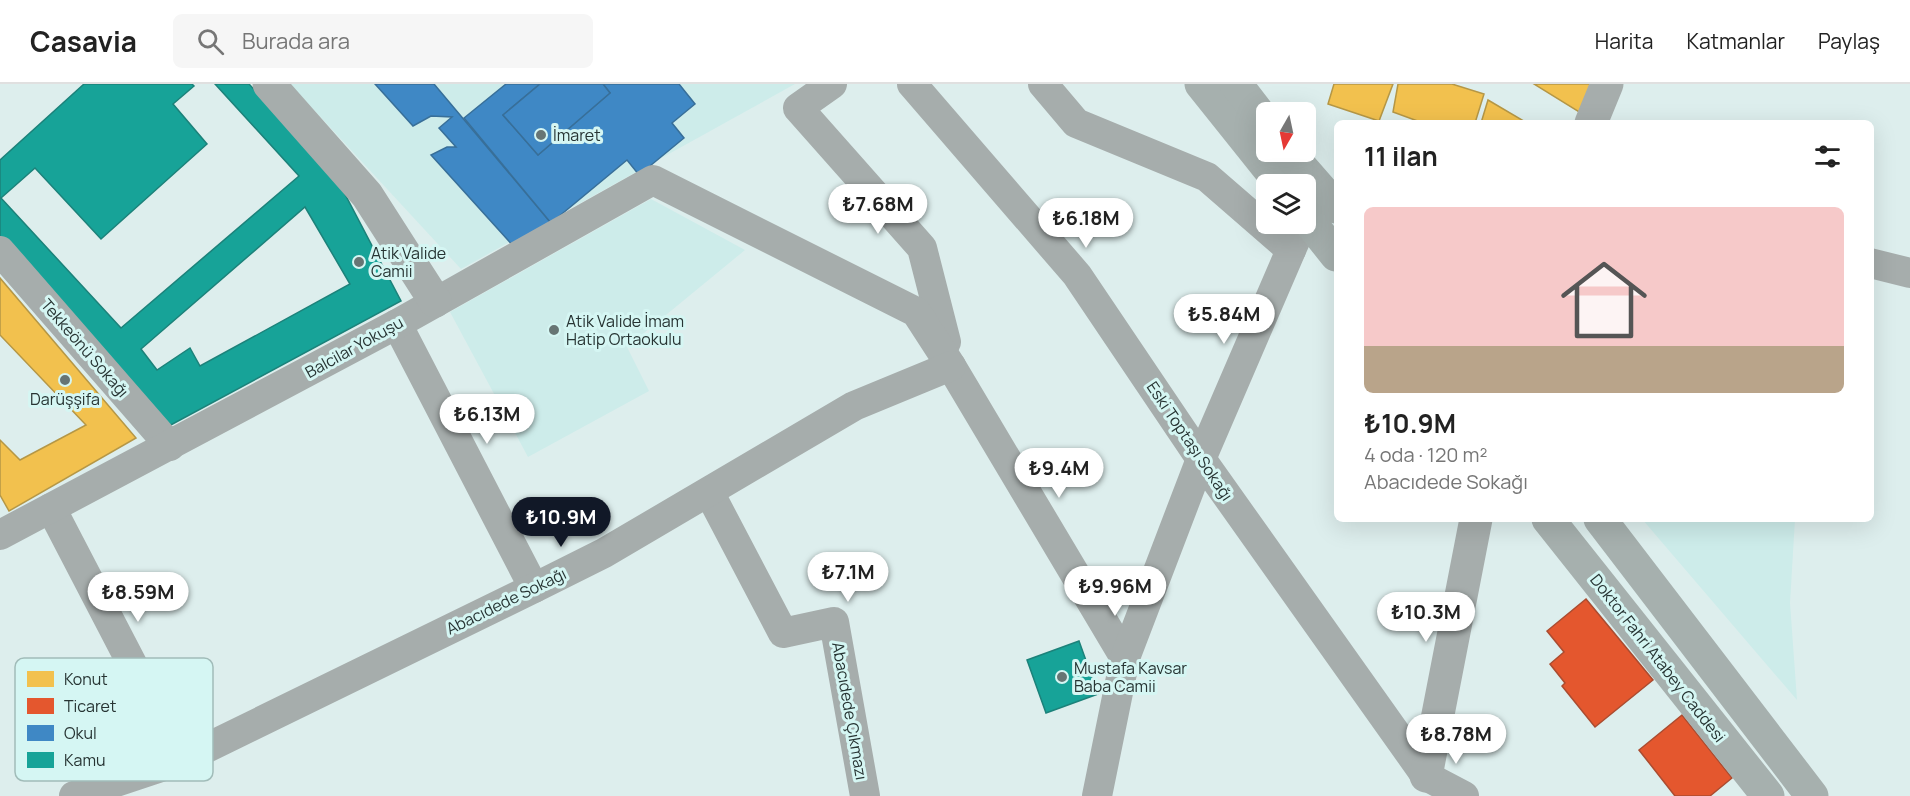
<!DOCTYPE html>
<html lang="tr">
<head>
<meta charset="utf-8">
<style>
	body { margin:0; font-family:Manrope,sans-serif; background:#f6f6f6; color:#222; height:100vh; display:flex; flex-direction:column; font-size:22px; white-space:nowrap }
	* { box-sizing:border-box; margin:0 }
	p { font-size:20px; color:#767676 }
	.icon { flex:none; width:33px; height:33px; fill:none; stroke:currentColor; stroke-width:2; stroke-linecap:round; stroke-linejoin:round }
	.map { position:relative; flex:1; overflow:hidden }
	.sheet { position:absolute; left:1334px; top:36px; width:540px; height:402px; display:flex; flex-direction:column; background:#fff; border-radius:9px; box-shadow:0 6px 24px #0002 }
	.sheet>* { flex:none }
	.needle { width:39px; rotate:189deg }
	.buttons { position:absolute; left:1256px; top:18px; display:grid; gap:12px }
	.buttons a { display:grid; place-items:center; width:60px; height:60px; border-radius:9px; background:#fff; box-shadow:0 6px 24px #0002; font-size:30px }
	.price { position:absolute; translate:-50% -51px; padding:0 14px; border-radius:21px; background:#fff; color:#222; font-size:20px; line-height:39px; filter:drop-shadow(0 2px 3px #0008) }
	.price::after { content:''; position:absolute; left:50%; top:36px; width:18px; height:14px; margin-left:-9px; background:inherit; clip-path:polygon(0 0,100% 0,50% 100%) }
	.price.selected { background:#111827; color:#fff }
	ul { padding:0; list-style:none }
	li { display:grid; align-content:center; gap:12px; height:318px; padding:0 30px }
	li+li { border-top:2px solid #e0e0e0 }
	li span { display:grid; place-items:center; height:186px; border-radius:9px; color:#555 }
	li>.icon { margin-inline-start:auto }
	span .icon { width:108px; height:108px; fill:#fffc; stroke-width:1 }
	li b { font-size:26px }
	h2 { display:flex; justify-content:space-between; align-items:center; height:72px; padding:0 30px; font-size:26px }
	header { display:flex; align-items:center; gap:36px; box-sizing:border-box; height:84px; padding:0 30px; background:#fff; border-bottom:2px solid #e0e0e0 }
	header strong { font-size:28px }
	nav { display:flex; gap:33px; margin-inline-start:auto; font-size:21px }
	.search { width:420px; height:54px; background:#f6f6f6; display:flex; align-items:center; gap:15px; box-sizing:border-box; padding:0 21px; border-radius:9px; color:#767676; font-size:22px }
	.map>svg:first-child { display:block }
</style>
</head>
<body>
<header>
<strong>Casavia</strong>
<div class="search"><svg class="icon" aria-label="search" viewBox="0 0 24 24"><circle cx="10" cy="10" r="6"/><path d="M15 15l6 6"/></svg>Burada ara</div>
<nav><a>Harita</a><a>Katmanlar</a><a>Paylaş</a></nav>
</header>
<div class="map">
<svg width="1910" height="712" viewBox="0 0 1910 712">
	<rect width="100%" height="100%" fill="#ddeeed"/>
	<!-- built -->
	<g fill="#cdecea">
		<path d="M 290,0 L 795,0 L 461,185 Z"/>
		<path d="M 651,115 L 745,166 L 627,263 L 649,307 L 528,373 L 450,228 Z"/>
		<path d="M 1642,435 L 1795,435 L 1790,519 L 1797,616 Z"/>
	</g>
	<!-- homes -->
	<g fill="#f2c14e" stroke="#b59746" stroke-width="1.5">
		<path d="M 1334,0 L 1393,0 L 1379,37 L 1328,20 Z"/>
		<path d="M 1398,0 L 1452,0 L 1484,10 L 1475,39 L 1423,39 L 1393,28 Z"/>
		<path d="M 1534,0 L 1597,0 L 1584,31 Z"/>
		<path d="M 1488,16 L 1527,39 L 1481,39 Z"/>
		<path d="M 0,194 L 136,354 L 9,427 L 0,411 L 0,356 L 20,376 L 86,341 L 0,251 Z"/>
	</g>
	<!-- shops -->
	<g fill="#e4572e" stroke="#ab4c30" stroke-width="1.5">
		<path d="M 1586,515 L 1653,596 L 1595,643 L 1562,602 L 1565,599 L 1550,580 L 1564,568 L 1547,547 Z"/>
		<path d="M 1682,631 L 1732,694 L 1710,712 L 1675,712 L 1639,666 Z"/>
	</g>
	<!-- schools -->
	<g fill="#3f88c5" stroke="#386f99" stroke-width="1.5">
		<path d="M 375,0 L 434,0 L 551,139 L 515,164 L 431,71 L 447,63 L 456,63 L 439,44 L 452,33 L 431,32 L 413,42 Z"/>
		<path d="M 506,0 L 540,0 L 503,31 L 538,71 L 610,9 L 603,0 L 679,0 L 695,20 L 672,39 L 684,54 L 639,91 L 627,76 L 551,139 L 464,34 Z"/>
		<path d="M 540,0 L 603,0 L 610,9 L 538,71 L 503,31 Z"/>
	</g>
	<!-- public -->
	<g fill="#17a398" stroke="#1c827a" stroke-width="1.5" fill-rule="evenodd">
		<path d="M 84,0 L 192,0 L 194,2 L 173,20 L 207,60 L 101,155 L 35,84 L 1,114 L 121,244 L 299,92 L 215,0 L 249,0 L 336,93 L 401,217 L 167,343 L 0,153 L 0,76 ZM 305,123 L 350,200 L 200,282 L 190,264 L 157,286 L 141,265 Z"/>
		<path d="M 1079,557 L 1098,610 L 1046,629 L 1027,576 Z"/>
	</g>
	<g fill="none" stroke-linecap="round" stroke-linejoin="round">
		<!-- minor -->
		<g stroke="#a6adac" stroke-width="30">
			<path d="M 832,0 L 798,24 L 922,164 L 946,258"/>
			<path d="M 912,0 L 1077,191 L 1201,375 L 1426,692 L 1464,712"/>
			<path d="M 1043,0 L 1076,39 L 1207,93 L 1291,166 L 1299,148"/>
			<path d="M 0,167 L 170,362"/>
			<path d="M 1870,179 L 1910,189"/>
			<path d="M 397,240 L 534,504"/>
			<path d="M 709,408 L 783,549 L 834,538 L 865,712"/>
			<path d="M 51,424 L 182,676"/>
			<path d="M 0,451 L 397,240 L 653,96 L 916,228 L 951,282 L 1125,574"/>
			<path d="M 74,712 L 182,676 L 534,504 L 604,469 L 854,322 L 951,282"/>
			<path d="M 1097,712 L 1125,574 L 1201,375 L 1291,166"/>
		</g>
		<!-- tertiary -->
		<g stroke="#a6adac" stroke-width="33">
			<path d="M 269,0 L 367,111 L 435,217"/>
			<path d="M 1591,39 L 1607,0"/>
			<path d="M 1426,692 L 1476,435"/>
		</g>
		<!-- primary -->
		<g stroke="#a6b0ae" stroke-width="33">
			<path d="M 1201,0 L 1281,100"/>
			<path d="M 1236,0 L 1266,39"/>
			<path d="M 1288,68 L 1336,123"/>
			<path d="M 1305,132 L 1336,171"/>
			<path d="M 1548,435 L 1768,712"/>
			<path d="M 1600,435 L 1812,712"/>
		</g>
	</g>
	<!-- markers -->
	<g fill="#677574" stroke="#d5f6f3" stroke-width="2">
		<circle cx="541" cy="51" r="6"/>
		<circle cx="359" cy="178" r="6"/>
		<circle cx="554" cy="246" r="6"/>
		<circle cx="65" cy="296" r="6"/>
		<circle cx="1062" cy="593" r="6"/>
	</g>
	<g text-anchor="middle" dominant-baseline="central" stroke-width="6" stroke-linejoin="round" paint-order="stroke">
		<!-- poi labels -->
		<g font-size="16" fill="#273433" stroke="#d5f6f3" text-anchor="start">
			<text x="553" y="51">İmaret</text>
			<text x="371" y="169">Atik Valide<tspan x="371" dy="18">Camii</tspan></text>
			<text x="566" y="237">Atik Valide İmam<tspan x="566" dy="18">Hatip Ortaokulu</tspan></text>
			<text x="65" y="315" text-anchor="middle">Darüşşifa</text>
			<text x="1074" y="584">Mustafa Kavsar<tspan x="1074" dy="18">Baba Camii</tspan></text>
		</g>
		<!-- street labels -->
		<g font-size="16" fill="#273433" stroke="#d5f6f3">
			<text transform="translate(354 263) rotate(-29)">Balcilar Yokuşu</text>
			<text transform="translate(85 264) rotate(49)">Tekkeönü Sokağı</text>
			<text transform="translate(1190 357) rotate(56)">Eski Toptaşı Sokağı</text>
			<text transform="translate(506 517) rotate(-26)">Abacıdede Sokağı</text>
			<text transform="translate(1658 574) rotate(52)">Doktor Fahri Atabey Caddesi</text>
			<text transform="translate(850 627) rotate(80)">Abacıdede Çıkmazı</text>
		</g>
	</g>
	<!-- legend -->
	<rect x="15" y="574" width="198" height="123" rx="9" fill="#d5f6f3" stroke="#a1bcb9" stroke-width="1.5"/>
	<rect x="27" y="587" width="27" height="16" fill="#f2c14e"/>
	<rect x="27" y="614" width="27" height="16" fill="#e4572e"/>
	<rect x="27" y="641" width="27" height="16" fill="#3f88c5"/>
	<rect x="27" y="668" width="27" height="16" fill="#17a398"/>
	<g font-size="16" fill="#273433">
		<text x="64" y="601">Konut</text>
		<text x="64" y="628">Ticaret</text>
		<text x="64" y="655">Okul</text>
		<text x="64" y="682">Kamu</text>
	</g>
</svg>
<div class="buttons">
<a><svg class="needle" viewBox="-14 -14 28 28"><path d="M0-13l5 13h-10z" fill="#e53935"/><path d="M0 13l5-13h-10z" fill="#767676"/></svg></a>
<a><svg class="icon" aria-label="layers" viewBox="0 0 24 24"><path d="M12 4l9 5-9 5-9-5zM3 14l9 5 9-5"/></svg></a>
</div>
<b class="price" style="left:878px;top:151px">₺7.68M</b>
<b class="price" style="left:1086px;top:165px">₺6.18M</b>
<b class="price" style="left:1224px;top:261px">₺5.84M</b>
<b class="price" style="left:487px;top:361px">₺6.13M</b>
<b class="price" style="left:1059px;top:415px">₺9.4M</b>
<b class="price selected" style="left:561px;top:464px">₺10.9M</b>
<b class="price" style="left:848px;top:519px">₺7.1M</b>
<b class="price" style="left:1115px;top:533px">₺9.96M</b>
<b class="price" style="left:138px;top:539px">₺8.59M</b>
<b class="price" style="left:1426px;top:559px">₺10.3M</b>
<b class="price" style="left:1456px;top:681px">₺8.78M</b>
<section class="sheet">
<h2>11 ilan<svg class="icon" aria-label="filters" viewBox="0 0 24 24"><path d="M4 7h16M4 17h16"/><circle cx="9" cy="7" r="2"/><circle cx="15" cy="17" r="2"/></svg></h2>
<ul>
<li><span style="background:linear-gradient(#f6c9c9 75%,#b9a48a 0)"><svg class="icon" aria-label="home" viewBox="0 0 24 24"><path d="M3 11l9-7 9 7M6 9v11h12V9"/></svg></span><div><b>₺10.9M</b><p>4 oda · 120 m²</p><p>Abacıdede Sokağı</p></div></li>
</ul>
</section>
</div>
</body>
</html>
